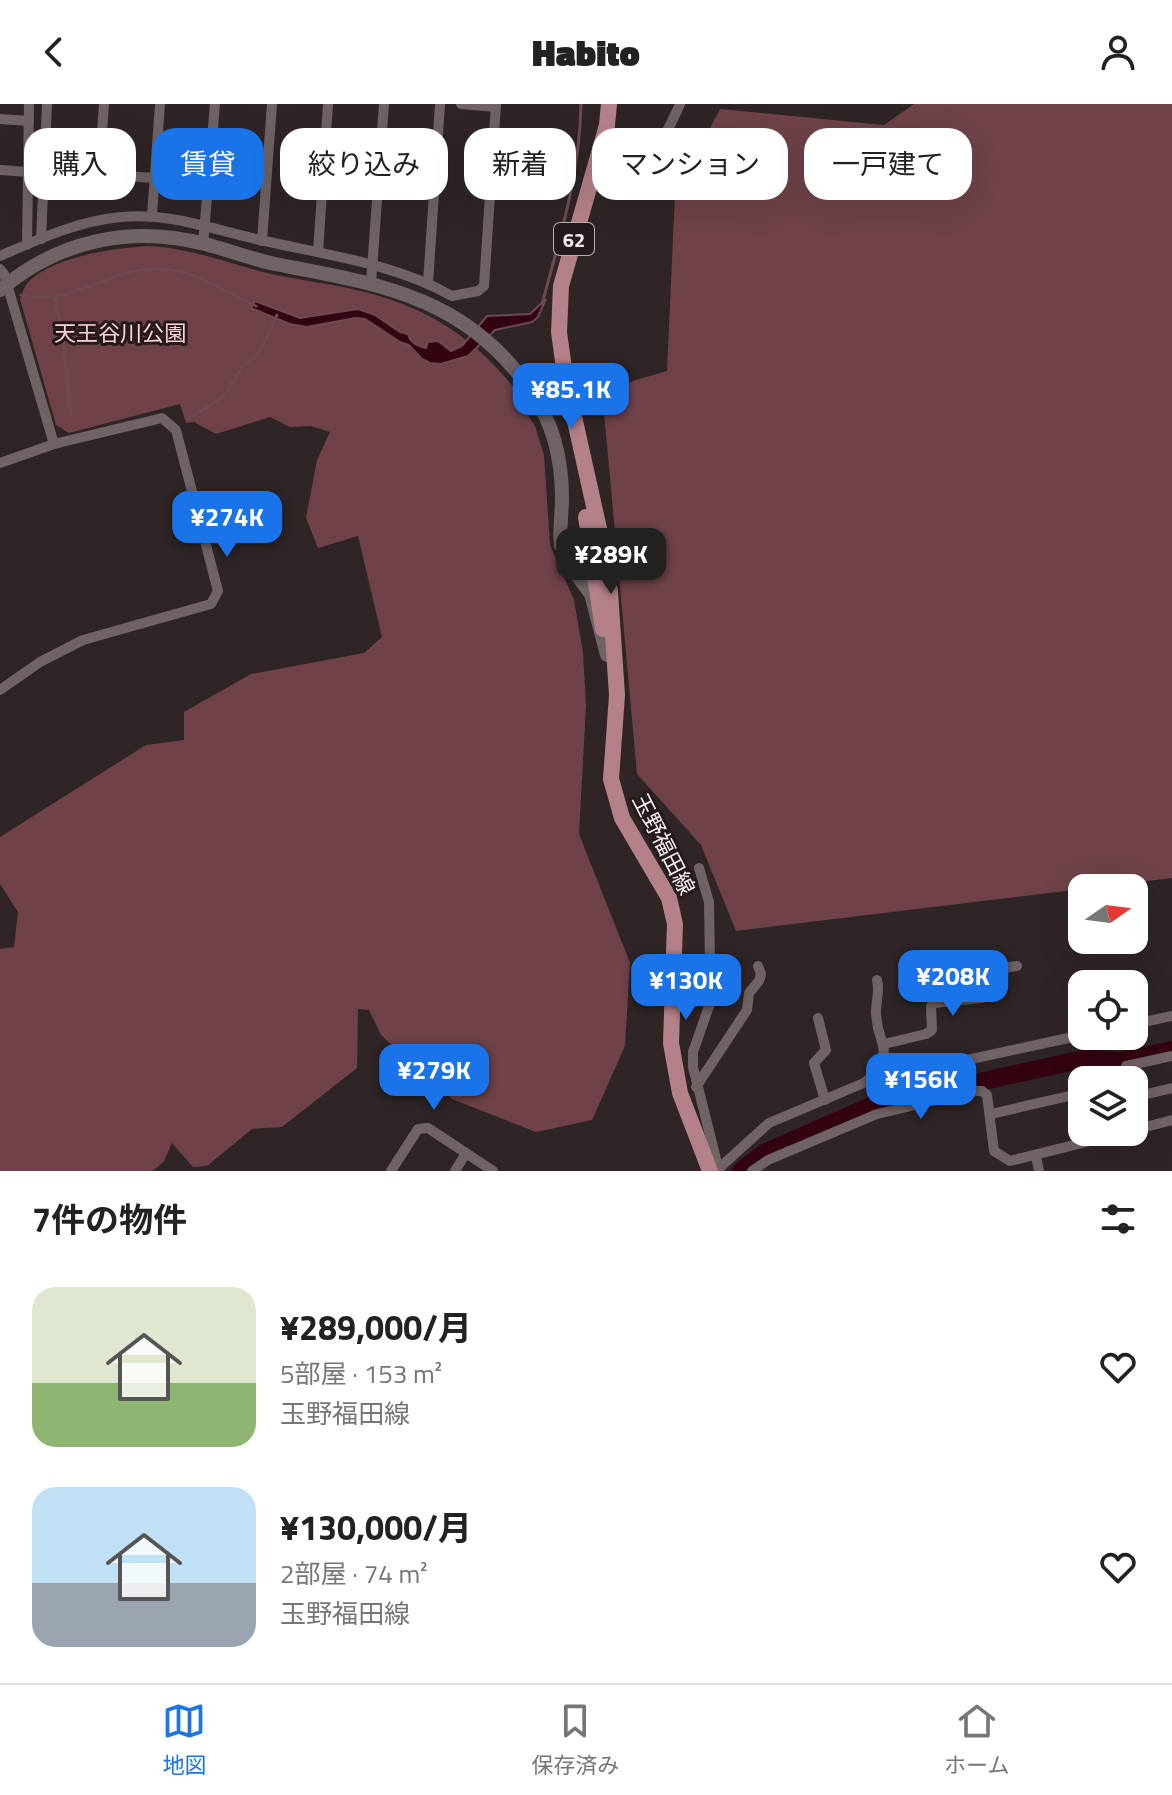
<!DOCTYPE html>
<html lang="ja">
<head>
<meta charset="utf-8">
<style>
	body { margin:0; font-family:"Titillium Web","Noto Sans JP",sans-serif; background:#f6f6f6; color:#222; height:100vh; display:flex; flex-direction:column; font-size:30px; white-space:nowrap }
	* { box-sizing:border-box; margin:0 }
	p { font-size:26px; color:#767676 }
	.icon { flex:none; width:44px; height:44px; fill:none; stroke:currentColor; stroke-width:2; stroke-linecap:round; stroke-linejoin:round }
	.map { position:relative; height:1067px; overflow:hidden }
	.drawer { display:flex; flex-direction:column; background:#fff; flex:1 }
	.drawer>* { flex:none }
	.top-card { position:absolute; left:24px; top:24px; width:1124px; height:72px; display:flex; gap:16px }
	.needle { width:52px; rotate:76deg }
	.buttons { position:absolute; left:1068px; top:770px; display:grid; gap:16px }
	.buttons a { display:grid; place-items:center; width:80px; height:80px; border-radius:16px; background:#fff; box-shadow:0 8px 32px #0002; font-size:40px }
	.price { position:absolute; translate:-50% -68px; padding:0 18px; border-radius:16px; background:#1a73e8; color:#fff; font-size:26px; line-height:52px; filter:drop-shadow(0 2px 4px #0008) }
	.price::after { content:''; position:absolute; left:50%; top:48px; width:24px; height:18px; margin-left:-12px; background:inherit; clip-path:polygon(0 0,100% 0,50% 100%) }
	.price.selected { background:#222; color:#fff }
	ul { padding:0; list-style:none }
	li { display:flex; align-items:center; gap:24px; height:200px; padding:0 32px }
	li span { display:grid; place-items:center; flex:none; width:224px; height:160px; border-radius:24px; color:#555 }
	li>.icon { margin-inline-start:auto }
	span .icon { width:96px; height:96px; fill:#fffc; stroke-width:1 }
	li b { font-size:34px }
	h2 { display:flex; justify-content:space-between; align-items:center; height:96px; padding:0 32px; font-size:34px }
	.chip { padding:0 28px; border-radius:24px; background:#fff; box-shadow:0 8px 32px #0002; font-size:28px; line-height:72px }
	.chip.selected { background:#1a73e8; color:#fff }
	header { display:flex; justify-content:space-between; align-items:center; height:104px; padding:0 32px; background:#fff; font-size:36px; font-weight:800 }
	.tab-bar { display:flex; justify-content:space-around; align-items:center; height:112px; border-top:2px solid #e0e0e0; background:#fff; font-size:22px; color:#767676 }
	.tab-bar a { display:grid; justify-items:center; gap:4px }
	.tab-bar .selected { color:#1a73e8 }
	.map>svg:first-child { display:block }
</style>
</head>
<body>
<header><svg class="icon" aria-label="back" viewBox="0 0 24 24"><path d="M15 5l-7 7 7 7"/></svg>Habito<svg class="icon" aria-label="person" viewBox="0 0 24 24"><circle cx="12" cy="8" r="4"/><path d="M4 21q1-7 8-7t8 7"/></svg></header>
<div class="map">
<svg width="1172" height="1067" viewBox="0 0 1172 1067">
	<rect width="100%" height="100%" fill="#2f2526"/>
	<!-- green -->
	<g fill="#6f4249">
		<path d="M 914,0 L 1172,0 L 1172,774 L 736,827 L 701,741 L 637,670 L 602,286 L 667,267 L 675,90 L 720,5 L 884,21 Z"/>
		<path d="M 149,142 C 189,144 225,158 263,168 C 291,175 320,178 348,184 C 427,201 478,234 525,298 L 521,301 L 535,322 L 544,351 L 550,441 L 574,496 L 583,549 L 586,601 L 579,730 L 630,859 L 625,942 L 592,1016 L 536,1028 L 452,995 L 381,931 L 369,906 L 358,905 L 357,964 L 282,1023 L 252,1025 L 207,1062 L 193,1063 L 172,1039 L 164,1057 L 153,1067 L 0,1067 L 0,845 L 14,843 L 18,808 L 0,780 L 0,733 L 146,641 L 184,636 L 184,608 L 251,570 L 364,549 L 382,533 L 358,432 L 318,444 L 306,414 L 317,356 L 330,328 L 311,322 L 290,323 L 270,313 L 216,330 L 194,318 L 186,319 L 180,300 L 69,329 L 56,321 L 20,195 C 22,190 24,183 28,178 C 55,152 114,144 149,142 Z"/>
	</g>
	<!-- water -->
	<path fill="#330410" stroke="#6d4a53" stroke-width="2" d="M 546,195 L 538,213 L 532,218 L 495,226 L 468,252 L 441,260 L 430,259 L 422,255 L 409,241 L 400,238 L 365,215 L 355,214 L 307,223 L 290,220 L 251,204 L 255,197 L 300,214 L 358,205 L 375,211 L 400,228 L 408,230 C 410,239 418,242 426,244 L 428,238 L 438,237 L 451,247 L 462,242 L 487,212 L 530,210 Z"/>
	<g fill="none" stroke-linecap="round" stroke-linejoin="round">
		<!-- stream -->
		<g stroke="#6d4a53" stroke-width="3">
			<path d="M 21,191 C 73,203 114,160 165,165 C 196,167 228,189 256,202"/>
			<path d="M 54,192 L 62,224 L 71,312"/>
			<path d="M 542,200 C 560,134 580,69 581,0"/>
			<path d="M 188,315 L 224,292 L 241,265 L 260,247 L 277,211"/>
		</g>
		<!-- river -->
		<path stroke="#330410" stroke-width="18" d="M 741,1067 L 764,1049 L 871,1002 L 1088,954 L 1120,957 L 1172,946"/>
		<!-- street -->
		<g stroke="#706365" stroke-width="10">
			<path d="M 461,0 L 496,3"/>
			<path d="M 0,15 L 29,17"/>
			<path d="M 598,55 C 653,50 657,52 680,0"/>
			<path d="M 0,66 L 28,68"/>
			<path d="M 42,66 L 154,74"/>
			<path d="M 99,70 L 104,0"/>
			<path d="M 152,111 L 160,0"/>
			<path d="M 41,135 L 47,0"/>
			<path d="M 262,137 L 272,0"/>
			<path d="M 203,140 L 215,0"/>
			<path d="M 27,141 L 29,0"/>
			<path d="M 318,148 L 328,0"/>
			<path d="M 0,152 C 39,135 78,117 121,113 C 171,108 217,127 265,137 C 327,151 396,160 452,192 L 478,187 L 484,182 L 496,0"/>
			<path d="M 0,165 L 4,170 L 54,340"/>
			<path d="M 371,179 L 384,0"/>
			<path d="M 428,179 L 440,0"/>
			<path d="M 0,359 L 54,340 L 162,314 L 176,326 L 218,487 L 211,500 L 83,536 L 40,558 L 0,586"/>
			<path d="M 699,764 L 709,798 L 710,862 L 714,888 L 693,948 L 693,963 L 718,1063"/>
			<path d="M 818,914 L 826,946 L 814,959 L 825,996"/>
			<path d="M 1134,920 L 1172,912"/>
			<path d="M 884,940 L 926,930 L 932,926 L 931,902 L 934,899 L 982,894 C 984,882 975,879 966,873 L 966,869 L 1017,862"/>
			<path d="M 1125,976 L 1126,962 L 1172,952"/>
			<path d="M 866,978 C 898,938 877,947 876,908 C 876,896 880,888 877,876"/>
			<path d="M 696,983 L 747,906 L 749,889 L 759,877 L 761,870 L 758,862"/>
			<path d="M 1134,993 L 1172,984"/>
			<path d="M 991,1010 L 1082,989"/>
			<path d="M 1134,1026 L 1172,1016"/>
			<path d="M 1036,1052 L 1039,1067"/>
			<path d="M 391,1067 L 418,1025 L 428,1024 L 493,1067"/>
			<path d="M 455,1067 L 466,1049"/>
			<path d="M 716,1067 L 769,1019 L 866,978 L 1082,931"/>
			<path d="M 752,1067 L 768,1056 L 877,1010 L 976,987 L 982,987 L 987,991 L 994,1047 L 1010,1057 L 1126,1028"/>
		</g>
		<!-- secondary -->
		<g stroke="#706365" stroke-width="14">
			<path d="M 0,186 C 59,136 131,121 205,140 C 228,146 251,155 275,160 C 380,180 469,193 533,290 C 553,320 562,357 562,394 C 562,410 559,426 561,442 L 571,453 L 602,451"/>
			<path d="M 567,451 L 573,466 L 591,490 L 607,551"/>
		</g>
		<!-- primary -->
		<g stroke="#b48188" stroke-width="16">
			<path d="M 565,272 L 602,438 L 610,488 L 617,591 L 611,675 L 622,714 L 669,794 L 675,820 L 671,939 L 680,989 L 710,1067"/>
			<path d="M 566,279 L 559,228 L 561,182 L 607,21 L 609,0"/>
			<path d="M 586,413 L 603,525"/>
		</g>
	</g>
	<g text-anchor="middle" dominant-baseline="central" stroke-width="6" stroke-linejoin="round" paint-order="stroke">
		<!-- shield labels -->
		<rect fill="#261b1c" stroke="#b7aeaf" stroke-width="2" x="554" y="119" width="40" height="32" rx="6"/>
		<g font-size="20" font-weight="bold" fill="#f5edee">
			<text x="574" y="135">62</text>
		</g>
		<!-- park labels -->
		<g font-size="22" fill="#fcd0d5" stroke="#261b1c">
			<text x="120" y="229">天王谷川公園</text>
		</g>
		<!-- street labels -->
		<g font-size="22" fill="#f5edee" stroke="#261b1c">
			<text transform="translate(664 740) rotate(63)">玉野福田線</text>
		</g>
	</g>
</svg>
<div class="buttons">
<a><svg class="needle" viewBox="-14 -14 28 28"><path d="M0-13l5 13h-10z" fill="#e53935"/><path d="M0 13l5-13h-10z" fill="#767676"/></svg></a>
<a><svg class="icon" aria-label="locate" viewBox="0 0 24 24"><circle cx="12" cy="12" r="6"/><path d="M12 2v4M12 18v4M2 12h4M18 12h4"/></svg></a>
<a><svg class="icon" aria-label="layers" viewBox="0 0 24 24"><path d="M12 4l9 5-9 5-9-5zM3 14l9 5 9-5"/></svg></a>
</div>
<b class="price" style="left:571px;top:327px">¥85.1K</b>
<b class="price" style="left:227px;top:455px">¥274K</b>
<b class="price selected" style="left:611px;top:492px">¥289K</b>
<b class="price" style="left:953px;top:914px">¥208K</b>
<b class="price" style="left:686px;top:918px">¥130K</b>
<b class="price" style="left:434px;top:1008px">¥279K</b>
<b class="price" style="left:921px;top:1017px">¥156K</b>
<div class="top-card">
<a class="chip">購入</a>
<a class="chip selected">賃貸</a>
<a class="chip">絞り込み</a>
<a class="chip">新着</a>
<a class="chip">マンション</a>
<a class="chip">一戸建て</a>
</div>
</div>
<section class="drawer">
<h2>7件の物件<svg class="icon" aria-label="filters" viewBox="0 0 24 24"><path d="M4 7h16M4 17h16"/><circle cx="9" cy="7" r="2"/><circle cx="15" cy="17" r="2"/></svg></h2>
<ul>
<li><span style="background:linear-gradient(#dfe7d0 60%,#8fb573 0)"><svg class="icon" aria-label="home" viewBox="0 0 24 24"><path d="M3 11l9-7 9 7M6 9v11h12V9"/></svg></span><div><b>¥289,000/月</b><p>5部屋 · 153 m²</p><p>玉野福田線</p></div><svg class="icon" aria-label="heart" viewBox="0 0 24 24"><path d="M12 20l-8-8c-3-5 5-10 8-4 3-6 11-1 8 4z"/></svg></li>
<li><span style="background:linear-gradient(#bfe0f5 60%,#9aa5b1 0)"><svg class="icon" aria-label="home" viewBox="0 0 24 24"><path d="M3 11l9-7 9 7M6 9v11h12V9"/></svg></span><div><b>¥130,000/月</b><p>2部屋 · 74 m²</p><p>玉野福田線</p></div><svg class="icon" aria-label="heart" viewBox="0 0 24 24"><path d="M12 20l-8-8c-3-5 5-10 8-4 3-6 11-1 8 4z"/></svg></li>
</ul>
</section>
<nav class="tab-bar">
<a class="selected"><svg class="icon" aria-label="map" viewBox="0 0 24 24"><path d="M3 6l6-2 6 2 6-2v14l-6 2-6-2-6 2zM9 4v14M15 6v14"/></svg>地図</a>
<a><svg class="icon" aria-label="saved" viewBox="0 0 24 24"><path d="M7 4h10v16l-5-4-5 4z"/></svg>保存済み</a>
<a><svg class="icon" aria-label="home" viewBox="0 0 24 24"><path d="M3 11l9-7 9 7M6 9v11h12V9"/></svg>ホーム</a>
</nav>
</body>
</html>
